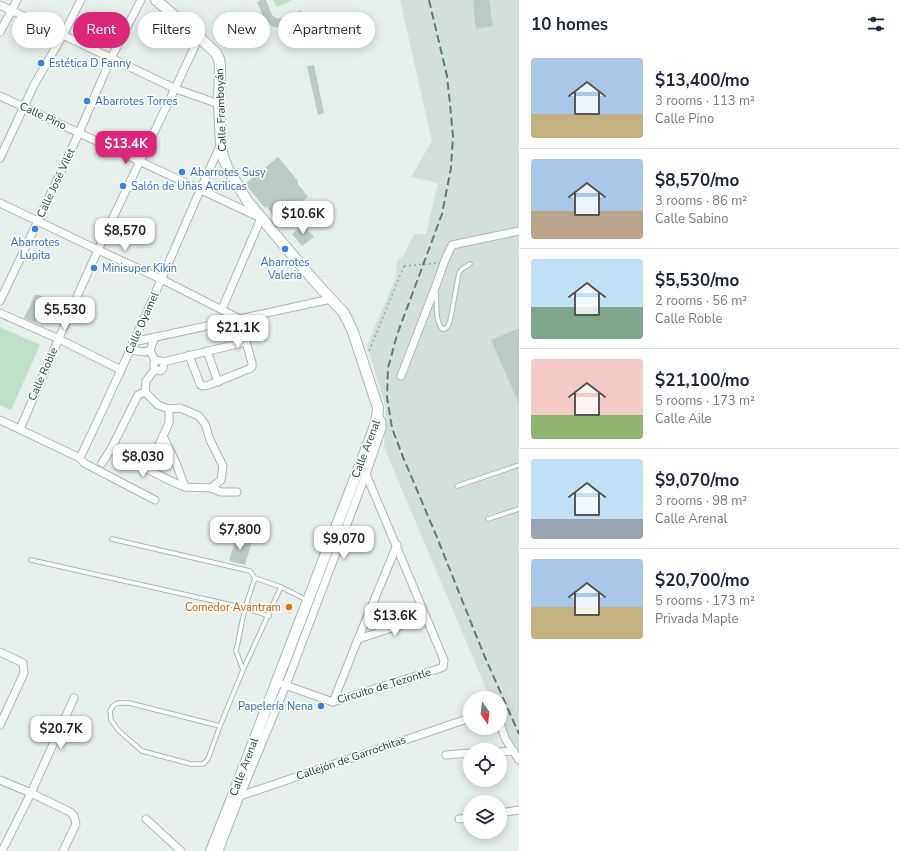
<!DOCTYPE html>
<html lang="en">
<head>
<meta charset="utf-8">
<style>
	body { margin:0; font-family:"Nunito Sans",sans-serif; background:#f6f6f7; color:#1f2937; height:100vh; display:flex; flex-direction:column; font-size:15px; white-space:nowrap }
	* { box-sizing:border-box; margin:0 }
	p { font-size:13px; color:#747a83 }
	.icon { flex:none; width:22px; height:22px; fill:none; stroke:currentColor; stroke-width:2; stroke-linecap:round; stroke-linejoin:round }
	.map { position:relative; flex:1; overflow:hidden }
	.sheet { display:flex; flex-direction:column; background:#fff; width:380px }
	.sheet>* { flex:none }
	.banner { position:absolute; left:12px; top:12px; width:380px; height:36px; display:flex; gap:8px }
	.needle { width:26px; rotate:166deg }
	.buttons { position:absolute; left:463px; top:691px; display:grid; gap:8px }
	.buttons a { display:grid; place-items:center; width:44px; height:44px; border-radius:50%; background:#fff; box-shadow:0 2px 10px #0003; font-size:20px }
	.price { position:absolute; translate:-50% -34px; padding:0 9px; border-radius:8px; background:#fff; color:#222; font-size:13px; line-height:26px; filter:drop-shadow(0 1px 2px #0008) }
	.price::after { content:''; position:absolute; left:50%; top:24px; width:12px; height:9px; margin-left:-6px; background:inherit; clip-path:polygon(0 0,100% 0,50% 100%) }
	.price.selected { background:#db2777; color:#fff }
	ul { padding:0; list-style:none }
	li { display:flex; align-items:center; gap:12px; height:100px; padding:0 12px }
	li+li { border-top:1px solid #e0e1e3 }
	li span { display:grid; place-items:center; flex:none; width:112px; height:80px; border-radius:4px; color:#555 }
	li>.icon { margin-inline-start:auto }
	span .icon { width:48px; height:48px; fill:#fffc; stroke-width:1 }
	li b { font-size:17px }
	h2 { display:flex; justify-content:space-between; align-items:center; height:48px; padding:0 12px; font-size:17px }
	.pill { padding:0 14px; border-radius:18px; background:#fff; box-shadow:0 2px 10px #0003; font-size:14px; line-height:36px }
	.pill.selected { background:#db2777; color:#fff }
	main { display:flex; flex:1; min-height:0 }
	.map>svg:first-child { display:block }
</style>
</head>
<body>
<main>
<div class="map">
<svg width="519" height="851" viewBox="0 0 519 851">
	<rect width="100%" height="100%" fill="#e6efeb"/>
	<!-- built -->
	<path fill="#d4dfda" d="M 400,0 L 519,0 L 519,765 L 500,722 L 500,698 L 490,698 L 384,447 L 386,408 L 367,345 L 396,277 L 397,261 L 404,255 L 414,234 L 426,234 L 438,183 L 411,177 L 432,141 Z"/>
	<!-- green -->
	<g fill="#bfe0c8">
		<path d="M 273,0 L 292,0 L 277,7 Z"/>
		<path d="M 0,327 L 40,345 L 11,410 L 0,405 Z"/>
	</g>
	<!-- building -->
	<g fill="#bbcac4">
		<path d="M 261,0 L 266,0 L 272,15 L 276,18 L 285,19 L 300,10 L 304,16 L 288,27 L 279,28 L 272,26 L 265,21 L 257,2 Z"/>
		<path d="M 473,0 L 489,0 L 493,26 L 476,29 Z"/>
		<path d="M 314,65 L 324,113 L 318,115 L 307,66 Z"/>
		<path d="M 278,157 L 298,181 L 297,183 L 308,197 L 277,221 L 267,207 L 265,208 L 245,184 Z"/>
		<path d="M 304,224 L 314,237 L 302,246 L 292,234 Z"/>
		<path d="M 35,295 L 38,295 L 44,297 L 45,301 L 35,323 L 24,318 Z"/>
		<path d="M 519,328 L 519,404 L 491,340 Z"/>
		<path d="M 236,537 L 252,542 L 245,565 L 229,561 Z"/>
	</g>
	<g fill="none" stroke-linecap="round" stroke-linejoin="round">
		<defs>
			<g id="lane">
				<path d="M 436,292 C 437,303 435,320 442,329 L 445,329 L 448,326 L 450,321 L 459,273 L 462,269 L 470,264"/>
				<path d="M 457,486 L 519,465"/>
				<path d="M 488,519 L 519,509"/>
				<path d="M 112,539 L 250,571 L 255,578 L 281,587"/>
				<path d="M 31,560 L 245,608 L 255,578"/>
				<path d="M 243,670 L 236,651 L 245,608 L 269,616"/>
				<path d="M 118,703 L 129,703 L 220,726 L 208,759 L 203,764 L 191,764 L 142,751 L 119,731 L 111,720 L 110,711 L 113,706 Z"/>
				<path d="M 220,726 L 243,670 L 281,587 L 307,600"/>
			</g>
			<g id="street">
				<path d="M 0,5 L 176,89 L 219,104"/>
				<path d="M 0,32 L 17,0"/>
				<path d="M 0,96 L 261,218 L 222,309"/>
				<path d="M 0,158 L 34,85 L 63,35 L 81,0"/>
				<path d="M 0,203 L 98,250 L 161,279 L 240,319"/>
				<path d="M 0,301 L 38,221 L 79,133 L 111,58 L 141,0"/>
				<path d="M 0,313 L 59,339 L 121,370"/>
				<path d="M 133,342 L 331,299"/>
				<path d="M 130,350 L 145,352 L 150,350 L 155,337"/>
				<path d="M 150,350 L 155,361 C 153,364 153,366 155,369 L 160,371 C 167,367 163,358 155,361"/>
				<path d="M 207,351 L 218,382"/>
				<path d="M 189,355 L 200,384 C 201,385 201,386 203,386 C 208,387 242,371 249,369 L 252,367 L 252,363 L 243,331"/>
				<path d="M 163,362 L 246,342"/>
				<path d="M 155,369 L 146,381 L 145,392 L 158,405 L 169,409 L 180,408 L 199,416 L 205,424 L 210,440 L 223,466 L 221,480 L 211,488 L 185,487 L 176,463 L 163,436"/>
				<path d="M 401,376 L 435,288 L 445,260 L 452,245 L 519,231"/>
				<path d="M 0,420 L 80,458 L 84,463 L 155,500"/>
				<path d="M 20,429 C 46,369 71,308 99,248 C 131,177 167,108 199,37"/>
				<path d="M 111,449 C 135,462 159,477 185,487"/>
				<path d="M 80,458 C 108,399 135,340 161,280 C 181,235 200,189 221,144"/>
				<path d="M 102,463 L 111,449 L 138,395 L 145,392"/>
				<path d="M 146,469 L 154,456 L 169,423 L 169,409"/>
				<path d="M 211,488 L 221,492 L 237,492"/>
				<path d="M 358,639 L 426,617"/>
				<path d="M 0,652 L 23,663 L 24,673 L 0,725"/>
				<path d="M 282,684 L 333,702 L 438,669 L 443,667 L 444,660 L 366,474"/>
				<path d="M 333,702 L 358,639 L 397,545"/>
				<path d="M 500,724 L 506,740 L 519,760"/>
				<path d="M 500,752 L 514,751"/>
				<path d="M 446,755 L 470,753"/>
				<path d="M 0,780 L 31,793 L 70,812 L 74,816 L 76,824 L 63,851"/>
				<path d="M 237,797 L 470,718"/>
				<path d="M 500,813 L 519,810"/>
				<path d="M 146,819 L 181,851"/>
				<path d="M 459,819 L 470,818"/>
				<path d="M 2,851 L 31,793 L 74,698"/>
				<path d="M 219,851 L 240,796 L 286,685 L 366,474 L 382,428 L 382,422 L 378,415"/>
			</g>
			<path id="secondary" d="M 156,0 L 199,37 L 216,53 L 219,59 L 220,65 L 219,104 L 221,144 L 223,157 L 228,169 L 248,202 L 316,283 L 343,312 L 348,321 L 353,332 L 378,408 C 378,418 375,425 372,434 L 232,798 L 211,851"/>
		</defs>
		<!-- lane casing -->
		<use href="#lane" stroke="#a8b8b2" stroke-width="5.5"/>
		<!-- street casing -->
		<use href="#street" stroke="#a8b8b2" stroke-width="9"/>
		<!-- secondary casing -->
		<use href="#secondary" stroke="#a4bbb3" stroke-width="12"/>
		<!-- path -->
		<path stroke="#86b3a5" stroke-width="1.5" stroke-dasharray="2 3" stroke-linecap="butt" d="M 369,351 L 404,266"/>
		<!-- lane -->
		<use href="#lane" stroke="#fff" stroke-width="3.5"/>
		<!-- street -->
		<use href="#street" stroke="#fff" stroke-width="7"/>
		<!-- secondary -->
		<use href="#secondary" stroke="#fff" stroke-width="10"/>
		<!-- rail -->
		<path stroke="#5f7d75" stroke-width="2" stroke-dasharray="8 4" stroke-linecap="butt" d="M 429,0 L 447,76 L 450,104 L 453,136 L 451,168 L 442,214 L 397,335 L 388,368 L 387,397 L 392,428 L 403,457 L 436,535 L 484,655 L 519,734"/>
		<!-- path-bridge -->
		<path stroke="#86b3a5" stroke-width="1.5" stroke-dasharray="2 3" stroke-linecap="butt" d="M 404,266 L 440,263"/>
	</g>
	<!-- markers -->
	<g fill="#3f7fe0" stroke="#f7fbf9" stroke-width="1.5">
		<circle cx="41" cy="63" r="4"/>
		<circle cx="87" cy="101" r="4"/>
		<circle cx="182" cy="172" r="4"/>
		<circle cx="123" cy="186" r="4"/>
		<circle cx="35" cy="229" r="4"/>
		<circle cx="285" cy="249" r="4"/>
		<circle cx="94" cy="268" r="4"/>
		<circle cx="321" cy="706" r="4"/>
	</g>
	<circle fill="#e8710a" stroke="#f7fbf9" stroke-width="1.5" cx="289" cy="607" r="4"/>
	<g text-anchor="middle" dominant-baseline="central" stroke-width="3.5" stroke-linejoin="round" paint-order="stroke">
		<!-- shop labels -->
		<g font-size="11" fill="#366cbe" stroke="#f7fbf9" text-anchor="start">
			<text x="49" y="63">Estética D Fanny</text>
			<text x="95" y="101">Abarrotes Torres</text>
			<text x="190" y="172">Abarrotes Susy</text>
			<text x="131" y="186">Salón de Uñas Acrilicas</text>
			<text x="35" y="242" text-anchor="middle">Abarrotes<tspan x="35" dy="13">Lupita</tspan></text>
			<text x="285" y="262" text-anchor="middle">Abarrotes<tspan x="285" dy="13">Valeria</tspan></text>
			<text x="102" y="268">Minisuper Kikin</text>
			<text x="313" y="706" text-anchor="end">Papelería Nena</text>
		</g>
		<!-- street labels -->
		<g font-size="11" fill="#24423a" stroke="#f7fbf9">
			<text transform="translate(221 110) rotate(-92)">Calle Framboyán</text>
			<text transform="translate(43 116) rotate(25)">Calle Pino</text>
			<text transform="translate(56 183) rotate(-65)">Calle José Vilet</text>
			<text transform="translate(142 323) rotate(-66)">Calle Oyamel</text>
			<text transform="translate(43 374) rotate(-66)">Calle Roble</text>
			<text transform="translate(366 449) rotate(-69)">Calle Arenal</text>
			<text transform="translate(384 686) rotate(-17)">Circuito de Tezontle</text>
			<text transform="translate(351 758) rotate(-19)">Callejón de Garrochitas</text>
			<text transform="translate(244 767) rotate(-69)">Calle Arenal</text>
		</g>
		<!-- food labels -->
		<g font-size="11" fill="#c56008" stroke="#f7fbf9" text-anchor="end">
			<text x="281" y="607">Comedor Avantram</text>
		</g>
	</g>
</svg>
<div class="buttons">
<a><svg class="needle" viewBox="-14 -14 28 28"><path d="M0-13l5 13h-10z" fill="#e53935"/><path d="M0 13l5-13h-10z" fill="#747a83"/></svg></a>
<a><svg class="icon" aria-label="locate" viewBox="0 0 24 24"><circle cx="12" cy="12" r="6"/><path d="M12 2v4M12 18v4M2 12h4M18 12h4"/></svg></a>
<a><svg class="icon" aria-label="layers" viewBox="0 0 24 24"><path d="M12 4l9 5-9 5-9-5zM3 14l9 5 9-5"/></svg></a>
</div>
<b class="price selected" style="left:126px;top:165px">$13.4K</b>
<b class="price" style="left:303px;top:235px">$10.6K</b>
<b class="price" style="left:125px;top:252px">$8,570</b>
<b class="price" style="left:65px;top:331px">$5,530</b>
<b class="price" style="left:238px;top:349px">$21.1K</b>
<b class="price" style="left:143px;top:478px">$8,030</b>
<b class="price" style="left:240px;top:551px">$7,800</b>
<b class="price" style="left:344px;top:560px">$9,070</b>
<b class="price" style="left:395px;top:637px">$13.6K</b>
<b class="price" style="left:61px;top:750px">$20.7K</b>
<div class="banner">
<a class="pill">Buy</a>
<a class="pill selected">Rent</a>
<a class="pill">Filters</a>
<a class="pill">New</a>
<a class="pill">Apartment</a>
</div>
</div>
<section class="sheet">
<h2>10 homes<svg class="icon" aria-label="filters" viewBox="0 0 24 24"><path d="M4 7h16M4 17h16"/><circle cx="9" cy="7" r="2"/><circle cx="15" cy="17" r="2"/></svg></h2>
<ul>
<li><span style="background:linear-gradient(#a9c7e8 70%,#c2b280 0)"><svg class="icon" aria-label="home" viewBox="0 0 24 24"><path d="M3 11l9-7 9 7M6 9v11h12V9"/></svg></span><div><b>$13,400/mo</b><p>3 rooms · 113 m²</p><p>Calle Pino</p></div></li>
<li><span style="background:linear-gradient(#a9c7e8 65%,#b9a48a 0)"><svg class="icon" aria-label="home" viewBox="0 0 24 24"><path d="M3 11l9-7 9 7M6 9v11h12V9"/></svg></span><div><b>$8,570/mo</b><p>3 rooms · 86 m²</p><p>Calle Sabino</p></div></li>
<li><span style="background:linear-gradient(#bfe0f5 60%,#7fa58c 0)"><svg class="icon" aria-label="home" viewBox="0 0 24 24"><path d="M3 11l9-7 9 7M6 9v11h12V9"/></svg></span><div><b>$5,530/mo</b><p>2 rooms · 56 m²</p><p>Calle Roble</p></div></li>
<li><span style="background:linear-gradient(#f6c9c9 70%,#8fb573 0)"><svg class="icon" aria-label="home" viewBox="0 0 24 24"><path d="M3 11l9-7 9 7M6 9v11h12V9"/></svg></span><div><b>$21,100/mo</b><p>5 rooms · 173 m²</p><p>Calle Aile</p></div></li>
<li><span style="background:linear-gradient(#bfe0f5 75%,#9aa5b1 0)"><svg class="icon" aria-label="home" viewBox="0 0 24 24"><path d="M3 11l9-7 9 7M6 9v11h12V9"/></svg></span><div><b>$9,070/mo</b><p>3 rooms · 98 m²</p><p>Calle Arenal</p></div></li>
<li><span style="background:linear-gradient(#a9c7e8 60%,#c2b280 0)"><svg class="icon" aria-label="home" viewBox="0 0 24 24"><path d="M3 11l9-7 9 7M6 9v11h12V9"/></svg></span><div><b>$20,700/mo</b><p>5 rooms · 173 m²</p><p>Privada Maple</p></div></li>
</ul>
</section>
</main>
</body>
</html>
